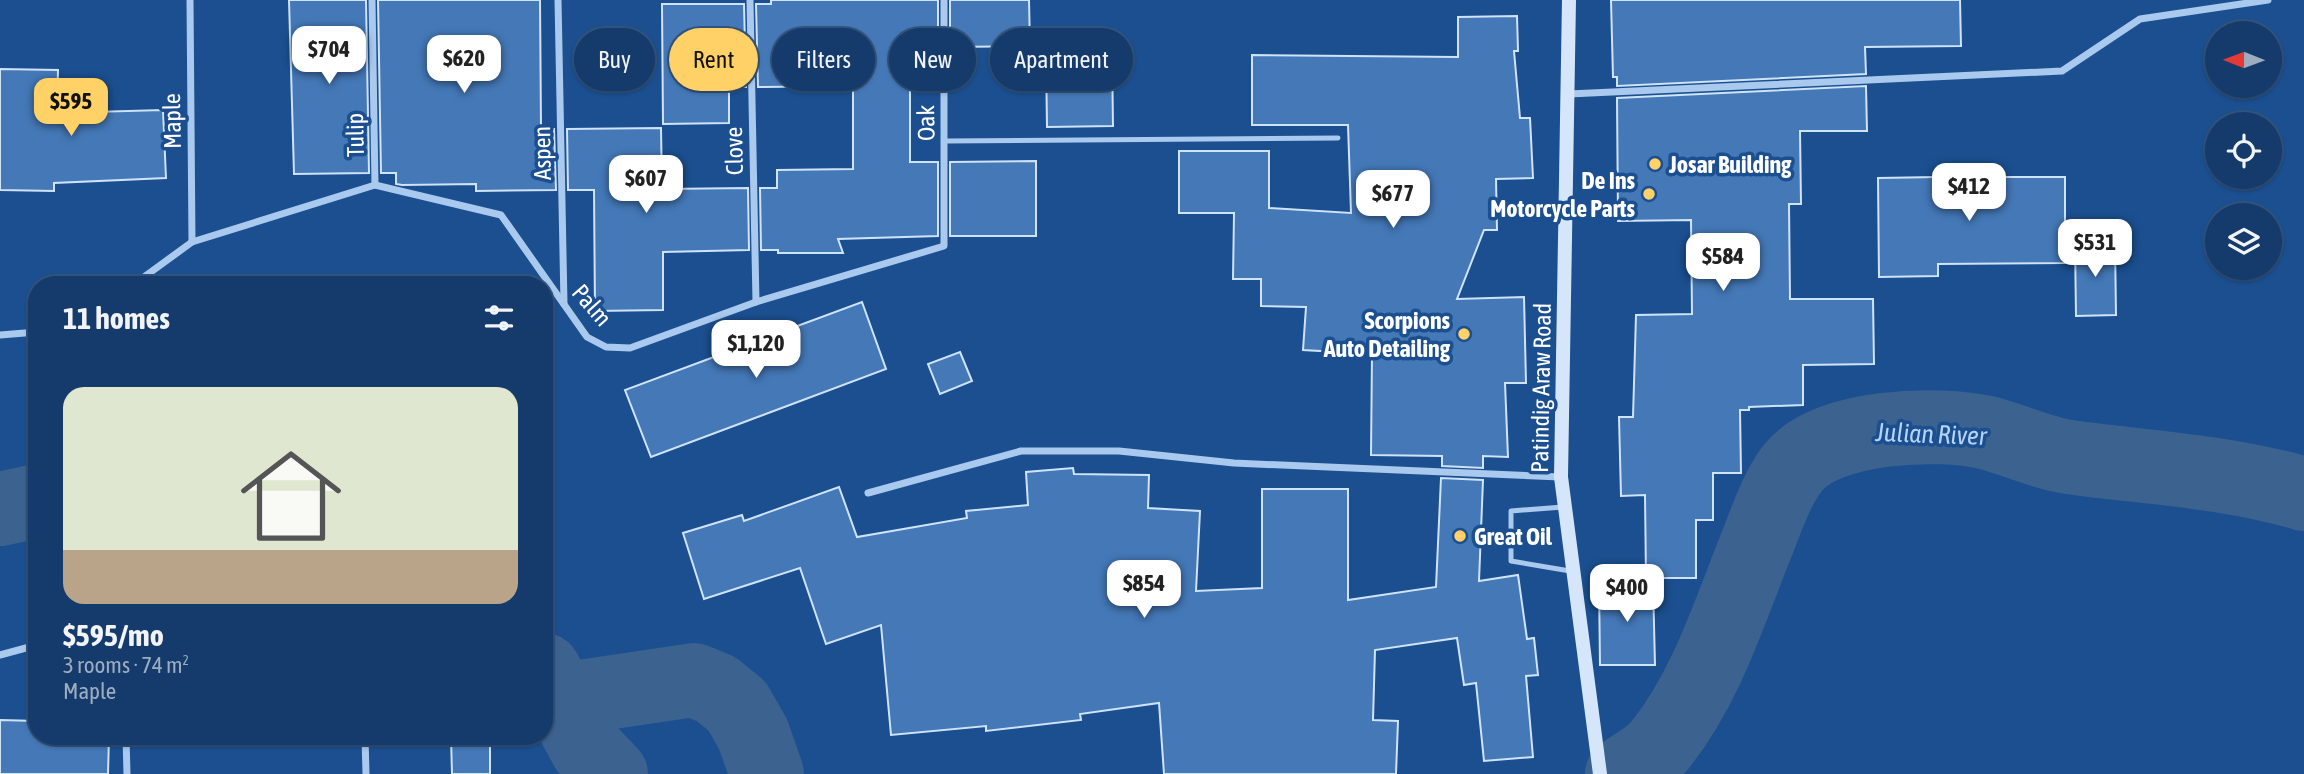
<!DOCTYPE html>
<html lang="en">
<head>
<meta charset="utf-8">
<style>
	body { margin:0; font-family:"Asap Condensed",sans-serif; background:#214673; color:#f1f3f6; height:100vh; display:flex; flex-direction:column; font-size:26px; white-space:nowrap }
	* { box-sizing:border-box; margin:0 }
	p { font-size:23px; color:#9dadc1 }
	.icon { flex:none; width:38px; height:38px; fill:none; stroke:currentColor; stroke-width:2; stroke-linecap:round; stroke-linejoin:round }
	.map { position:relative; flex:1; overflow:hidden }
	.panel { position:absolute; left:28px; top:276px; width:525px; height:469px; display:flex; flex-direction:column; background:#143b6b; border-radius:28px; box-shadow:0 2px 5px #0004,0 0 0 2px #33557e }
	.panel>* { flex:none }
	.banner { position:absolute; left:574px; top:28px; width:665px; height:63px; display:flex; gap:14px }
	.needle { width:46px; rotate:271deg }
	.controls { position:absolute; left:2205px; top:21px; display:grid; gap:14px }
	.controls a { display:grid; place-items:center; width:77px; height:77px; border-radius:50%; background:#143b6b; box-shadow:0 2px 5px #0004,0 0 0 2px #33557e; font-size:35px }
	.price { position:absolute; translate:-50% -60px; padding:0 16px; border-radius:14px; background:#fff; color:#222; font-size:23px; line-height:46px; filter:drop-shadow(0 2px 4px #0008) }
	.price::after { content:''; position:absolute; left:50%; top:42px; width:21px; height:16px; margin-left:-10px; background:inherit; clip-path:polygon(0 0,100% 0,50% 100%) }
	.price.current { background:#ffd166; color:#111 }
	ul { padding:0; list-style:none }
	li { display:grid; align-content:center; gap:14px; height:371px; padding:0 35px }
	li span { display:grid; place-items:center; height:217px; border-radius:21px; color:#555 }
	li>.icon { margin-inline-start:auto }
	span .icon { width:126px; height:126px; fill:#fffc; stroke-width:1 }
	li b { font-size:30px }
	h2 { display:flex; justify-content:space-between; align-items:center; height:84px; padding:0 35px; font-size:30px }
	.pill { padding:0 24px; border-radius:32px; background:#143b6b; box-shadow:0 2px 5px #0004,0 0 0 2px #33557e; font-size:24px; line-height:63px }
	.pill.current { background:#ffd166; color:#111 }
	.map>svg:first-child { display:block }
</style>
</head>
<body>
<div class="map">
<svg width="2304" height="774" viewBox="0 0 2304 774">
	<rect width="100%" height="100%" fill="#1b4f8f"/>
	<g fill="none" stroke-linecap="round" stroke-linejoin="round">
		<!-- river -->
		<g stroke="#3c6290" stroke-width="74">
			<path d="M 0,509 L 37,501"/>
			<path d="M 544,670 L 587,749 L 611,774"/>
			<path d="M 559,700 L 694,680 L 716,689 L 737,706 L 753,734 L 767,774"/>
			<path d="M 1622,774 C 1634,765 1651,757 1660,745 C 1706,688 1729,613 1756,546 C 1766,521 1776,490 1792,469 C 1825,425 1938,421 1988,433 C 2015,440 2041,453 2069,457 C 2148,468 2227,471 2304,494"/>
		</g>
	</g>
	<!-- building -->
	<g fill="#4478b7" stroke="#cfe3fa" stroke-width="2">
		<path d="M 289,0 L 366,0 L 369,173 L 294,174 Z"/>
		<path d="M 378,0 L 540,0 L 541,129 L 554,129 L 556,190 L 476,191 L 476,184 L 402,185 L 396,184 L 396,173 L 381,173 Z"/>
		<path d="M 771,0 L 938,0 L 938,47 L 912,47 L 910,80 L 910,162 L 938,162 L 938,236 L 838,239 L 843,253 L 778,253 L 778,250 L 761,250 L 760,188 L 777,188 L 777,170 L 853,169 L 853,86 L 758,87 L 756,4 L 771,4 Z"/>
		<path d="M 950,0 L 1029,0 L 1030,46 L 950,47 Z"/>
		<path d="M 1611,0 L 1960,0 L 1961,46 L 1865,47 L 1866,74 L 1617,86 L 1617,77 L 1613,77 Z"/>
		<path d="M 662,4 L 744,4 L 746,87 L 729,87 L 729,123 L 663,124 Z"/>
		<path d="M 1517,16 L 1518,51 L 1514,51 L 1520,118 L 1530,118 L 1533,178 L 1496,179 L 1497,230 L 1484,230 L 1457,299 L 1524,297 L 1526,383 L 1505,383 L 1508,457 L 1483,456 L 1483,468 L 1442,466 L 1442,456 L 1371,455 L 1372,354 L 1303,350 L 1306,307 L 1261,306 L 1261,279 L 1233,279 L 1234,213 L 1179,213 L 1179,151 L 1269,151 L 1269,208 L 1351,213 L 1348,125 L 1252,125 L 1252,55 L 1458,57 L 1458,17 Z"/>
		<path d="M 1112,54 L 1113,126 L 1047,127 L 1046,56 Z"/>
		<path d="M 0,69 L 58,70 L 57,113 L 163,110 L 166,178 L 54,183 L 54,191 L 0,190 Z"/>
		<path d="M 1866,86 L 1867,131 L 1800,131 L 1801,204 L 1789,204 L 1790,299 L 1873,299 L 1874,364 L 1803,365 L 1803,405 L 1749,407 L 1749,410 L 1740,410 L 1741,473 L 1713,473 L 1713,520 L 1696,520 L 1696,578 L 1646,578 L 1645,495 L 1621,496 L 1619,417 L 1633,417 L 1636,315 L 1692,314 L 1691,220 L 1618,221 L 1617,98 Z"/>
		<path d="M 661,128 L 662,189 L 748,188 L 749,250 L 663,252 L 663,310 L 595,311 L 594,190 L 568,190 L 567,129 Z"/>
		<path d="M 1036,161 L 1036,236 L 950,236 L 950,162 Z"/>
		<path d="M 1937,177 L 2065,177 L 2065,263 L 1938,264 L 1938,276 L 1879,277 L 1878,178 Z"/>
		<path d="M 2075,243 L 2115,243 L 2116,315 L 2076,316 Z"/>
		<path d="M 862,302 L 886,369 L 651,457 L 625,390 Z"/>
		<path d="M 960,352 L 972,381 L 940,394 L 928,364 Z"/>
		<path d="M 1073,468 L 1074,474 L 1149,475 L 1148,508 L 1200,511 L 1196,591 L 1262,588 L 1262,489 L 1348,489 L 1348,600 L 1436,587 L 1441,478 L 1483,480 L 1479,581 L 1518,575 L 1527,639 L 1534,638 L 1538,675 L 1526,676 L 1533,757 L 1484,761 L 1476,683 L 1464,685 L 1457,638 L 1375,650 L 1373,720 L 1398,721 L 1396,774 L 1164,774 L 1159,703 L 1080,714 L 1081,720 L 986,731 L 986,726 L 891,735 L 881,625 L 826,644 L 800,568 L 704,599 L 683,533 L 742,515 L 744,521 L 839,487 L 857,537 L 967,518 L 966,511 L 1028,505 L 1026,472 Z"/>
		<path d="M 1653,583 L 1655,665 L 1600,665 L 1599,584 Z"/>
		<path d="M 0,720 L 37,721 L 37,737 L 109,737 L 108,774 L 0,774 Z"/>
		<path d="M 451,737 L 490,737 L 490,774 L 452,774 Z"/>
	</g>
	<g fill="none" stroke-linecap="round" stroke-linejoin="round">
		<!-- lane -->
		<g stroke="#a9c9ee" stroke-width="5">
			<path d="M 946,141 L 1338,138"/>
			<path d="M 1563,507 L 1511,511 L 1511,561 L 1570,571"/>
		</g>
		<!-- street -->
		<g stroke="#a9c9ee" stroke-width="7">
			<path d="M 190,0 L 192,242"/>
			<path d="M 372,0 L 375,185"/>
			<path d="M 558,0 L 564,304"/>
			<path d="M 750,0 L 756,302"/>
			<path d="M 1569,94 L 2062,71 L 2140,19 L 2268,0"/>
			<path d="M 133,285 L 192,242 L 375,185 L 501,215 L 587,337 L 606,347 L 630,348 L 756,302 L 944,246 L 944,0"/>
			<path d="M 0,335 L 37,332"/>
			<path d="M 868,493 L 1021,451 L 1119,451 L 1234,463 L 1560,477"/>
			<path d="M 0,655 L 37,645"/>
			<path d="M 126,737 L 127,774"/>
			<path d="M 365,737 L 366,774"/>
		</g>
		<!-- secondary -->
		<path stroke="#d6e6fa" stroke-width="14" d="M 1569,0 L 1561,477 L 1600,774"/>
	</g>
	<!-- markers -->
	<g fill="#ffd166" stroke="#1b4f8f" stroke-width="2.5">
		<circle cx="1655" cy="164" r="7"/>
		<circle cx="1649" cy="194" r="7"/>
		<circle cx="1464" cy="334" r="7"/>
		<circle cx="1460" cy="536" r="7"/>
	</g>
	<g text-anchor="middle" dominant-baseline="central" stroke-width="7" stroke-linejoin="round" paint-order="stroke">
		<!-- street labels -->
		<g font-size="24" fill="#fff" stroke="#1b4f8f">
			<text transform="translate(172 121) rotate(-91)">Maple</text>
			<text transform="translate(926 123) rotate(-91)">Oak</text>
			<text transform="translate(355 135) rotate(-91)">Tulip</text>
			<text transform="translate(734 151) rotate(-91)">Clove</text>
			<text transform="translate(542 153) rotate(-91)">Aspen</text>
			<text transform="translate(592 305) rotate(49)">Palm</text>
			<text transform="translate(1541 388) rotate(-89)">Patindig Araw Road</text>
		</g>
		<!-- poi labels -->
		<g font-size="24" font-weight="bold" fill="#fff" stroke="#1b4f8f" text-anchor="start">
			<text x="1669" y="164">Josar Building</text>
			<text x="1635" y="180" text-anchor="end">De Ins<tspan x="1635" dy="28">Motorcycle Parts</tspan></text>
			<text x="1450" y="320" text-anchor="end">Scorpions<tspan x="1450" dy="28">Auto Detailing</tspan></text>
			<text x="1474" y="536">Great Oil</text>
		</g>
		<!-- water labels -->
		<g font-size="26" font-style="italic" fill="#b5d3f5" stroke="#1b4f8f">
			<text transform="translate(1931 434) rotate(2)">Julian River</text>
		</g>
	</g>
</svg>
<div class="controls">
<a><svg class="needle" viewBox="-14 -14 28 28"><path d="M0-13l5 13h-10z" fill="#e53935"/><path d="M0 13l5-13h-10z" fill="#9dadc1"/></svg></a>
<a><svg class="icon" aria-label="locate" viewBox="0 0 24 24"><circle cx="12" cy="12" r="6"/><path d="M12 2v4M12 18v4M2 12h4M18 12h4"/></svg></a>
<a><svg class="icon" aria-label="layers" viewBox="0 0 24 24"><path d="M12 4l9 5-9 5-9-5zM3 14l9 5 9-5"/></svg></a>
</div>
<b class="price" style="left:329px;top:86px">$704</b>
<b class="price" style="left:464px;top:95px">$620</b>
<b class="price current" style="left:71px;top:138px">$595</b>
<b class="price" style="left:646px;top:215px">$607</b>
<b class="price" style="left:1969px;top:223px">$412</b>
<b class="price" style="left:1393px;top:230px">$677</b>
<b class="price" style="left:2095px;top:279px">$531</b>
<b class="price" style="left:1723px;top:293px">$584</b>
<b class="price" style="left:756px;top:380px">$1,120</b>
<b class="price" style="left:1144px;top:620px">$854</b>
<b class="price" style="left:1627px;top:624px">$400</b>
<div class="banner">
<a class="pill">Buy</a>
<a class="pill current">Rent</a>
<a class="pill">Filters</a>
<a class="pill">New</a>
<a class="pill">Apartment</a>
</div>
<section class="panel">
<h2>11 homes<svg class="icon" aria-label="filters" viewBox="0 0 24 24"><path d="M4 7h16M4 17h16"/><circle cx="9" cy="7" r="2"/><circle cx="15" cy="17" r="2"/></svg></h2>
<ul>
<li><span style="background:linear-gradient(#dfe7d0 75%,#b9a48a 0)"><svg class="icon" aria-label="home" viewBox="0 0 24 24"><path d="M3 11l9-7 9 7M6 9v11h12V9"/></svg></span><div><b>$595/mo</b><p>3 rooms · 74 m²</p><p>Maple</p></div></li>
</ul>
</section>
</div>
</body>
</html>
